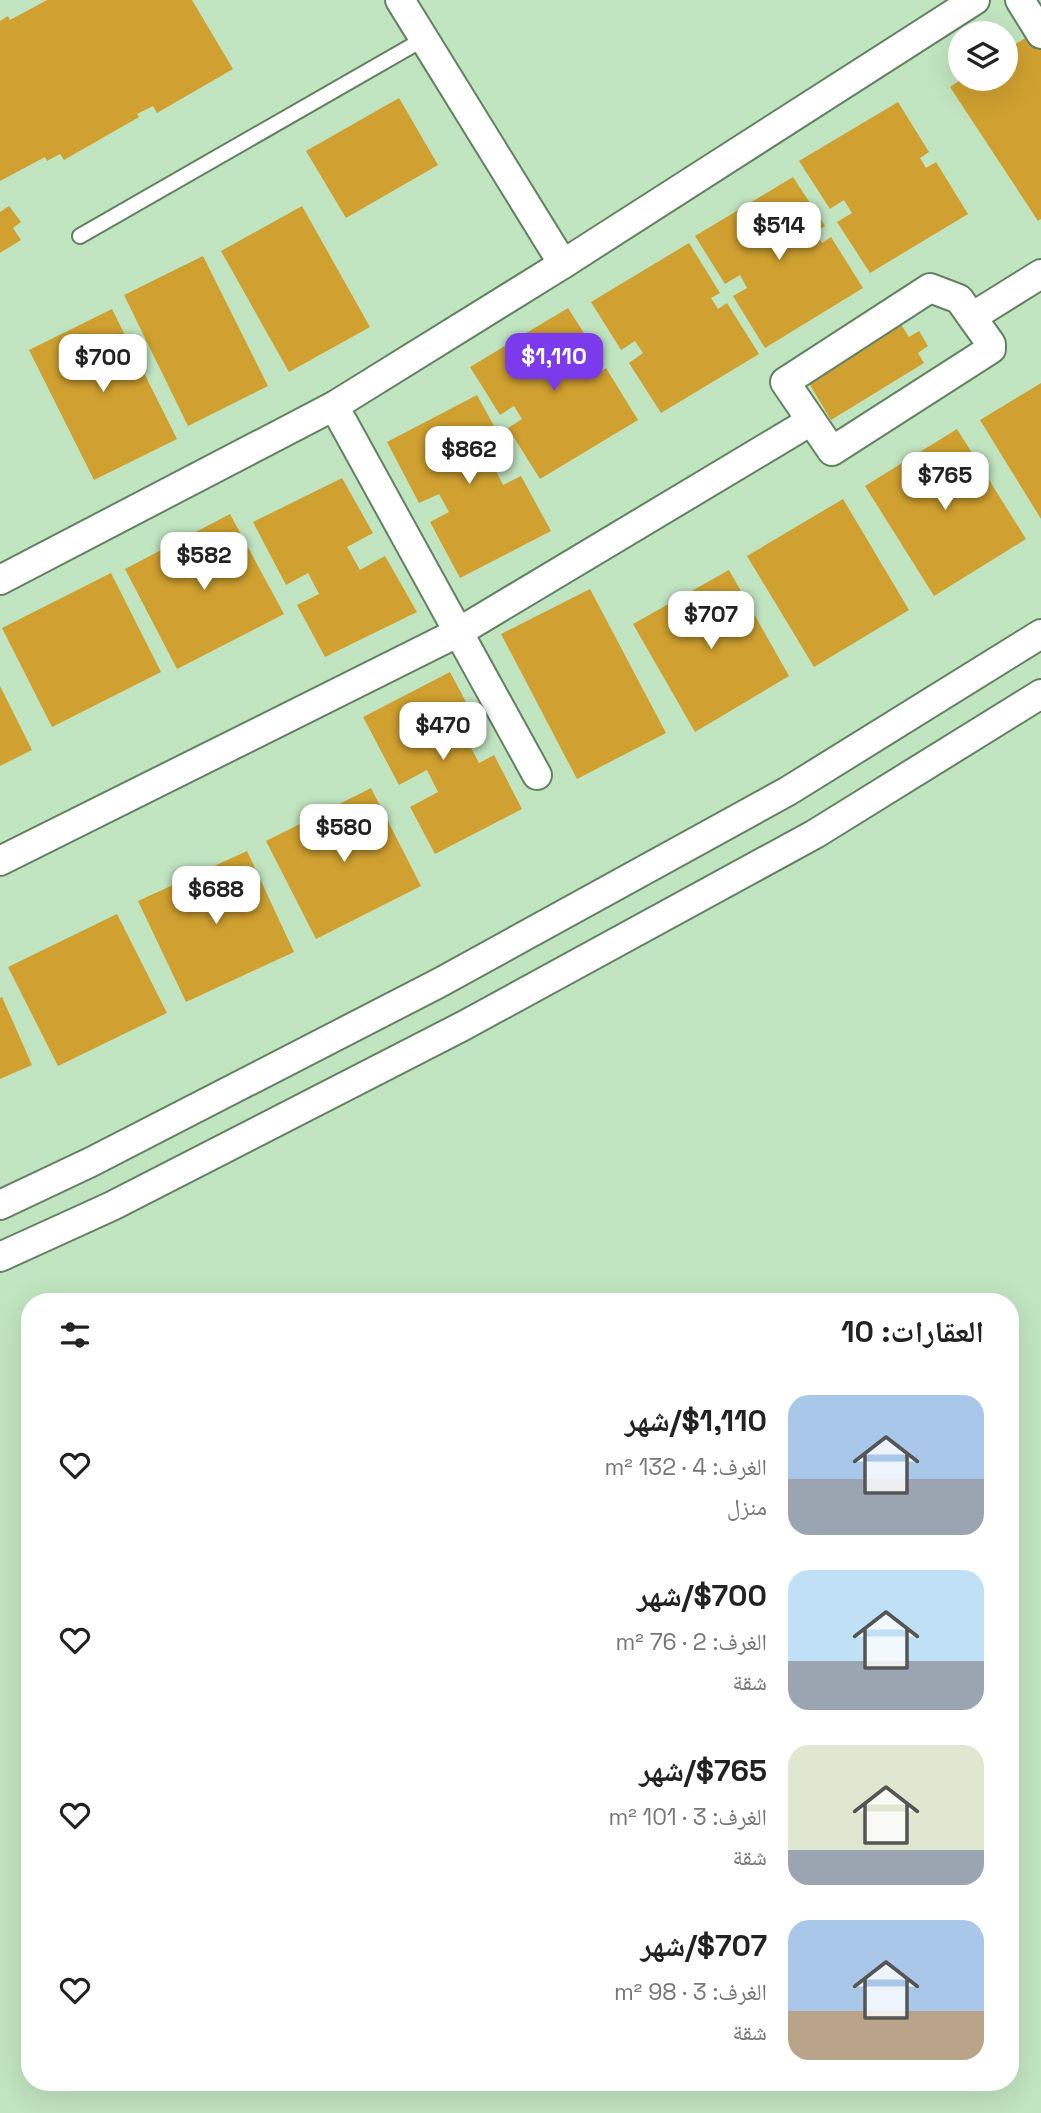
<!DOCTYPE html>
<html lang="ar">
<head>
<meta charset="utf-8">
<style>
	body { margin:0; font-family:"Space Grotesk","Noto Naskh Arabic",sans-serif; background:#f2f2f2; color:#222; direction:rtl; height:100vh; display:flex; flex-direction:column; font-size:26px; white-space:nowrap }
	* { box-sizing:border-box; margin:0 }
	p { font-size:23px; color:#767676 }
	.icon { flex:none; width:38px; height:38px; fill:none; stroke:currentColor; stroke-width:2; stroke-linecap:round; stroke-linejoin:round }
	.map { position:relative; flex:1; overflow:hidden; direction:ltr }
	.side { position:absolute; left:21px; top:1293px; width:998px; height:798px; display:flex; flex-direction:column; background:#fff; border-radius:28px; box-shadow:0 7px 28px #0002; direction:rtl }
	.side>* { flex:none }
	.buttons { position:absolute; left:948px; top:21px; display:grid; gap:14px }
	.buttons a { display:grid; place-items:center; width:70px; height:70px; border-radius:50%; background:#fff; box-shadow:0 7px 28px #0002; font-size:35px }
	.price { position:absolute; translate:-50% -60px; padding:0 16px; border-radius:14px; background:#fff; color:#222; font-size:23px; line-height:46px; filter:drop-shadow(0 2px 4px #0008) }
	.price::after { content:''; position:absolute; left:50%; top:42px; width:21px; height:16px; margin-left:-10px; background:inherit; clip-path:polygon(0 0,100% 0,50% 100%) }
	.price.active { background:#7c3aed; color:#fff }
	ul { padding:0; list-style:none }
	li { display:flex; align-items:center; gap:21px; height:175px; padding:0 35px }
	li span { display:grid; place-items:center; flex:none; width:196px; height:140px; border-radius:21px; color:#555 }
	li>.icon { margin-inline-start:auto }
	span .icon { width:84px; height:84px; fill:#fffc; stroke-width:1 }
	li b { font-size:30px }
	h2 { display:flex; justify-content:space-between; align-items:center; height:84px; padding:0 35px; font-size:30px }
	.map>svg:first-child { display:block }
</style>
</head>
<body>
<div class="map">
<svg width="1041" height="2113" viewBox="0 0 1041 2113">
	<rect width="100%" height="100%" fill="#c2e5c1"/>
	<!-- building -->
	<g fill="#d0a130">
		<path d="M 47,0 L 192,0 L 233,69 L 157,113 L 153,106 L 137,114 L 139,117 L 64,160 L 60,154 L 47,161 L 45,157 L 0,181 L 0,21 L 8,16 L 10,20 Z"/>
		<path d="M 1032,34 L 1041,48 L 1041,219 L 1038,221 L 950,87 L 962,79 L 1006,79 L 1006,50 Z"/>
		<path d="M 399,98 L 438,165 L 346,218 L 306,151 Z"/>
		<path d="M 898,102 L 929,152 L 920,158 L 926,168 L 936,162 L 968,214 L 870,273 L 837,222 L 852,213 L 844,200 L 830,209 L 799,161 Z"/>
		<path d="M 793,177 L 825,226 L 815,232 L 822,243 L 831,237 L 863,288 L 765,348 L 733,296 L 747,288 L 740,275 L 725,284 L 695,236 Z"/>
		<path d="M 9,206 L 21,222 L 13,228 L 21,240 L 0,253 L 0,212 Z"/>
		<path d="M 302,206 L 370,327 L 289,372 L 221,251 Z"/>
		<path d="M 689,243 L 720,293 L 711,298 L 718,309 L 727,303 L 759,354 L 661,413 L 629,363 L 643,353 L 635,341 L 621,350 L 591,302 Z"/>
		<path d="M 203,256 L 268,386 L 188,426 L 124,295 Z"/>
		<path d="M 568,308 L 600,358 L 590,364 L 597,374 L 606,368 L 638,420 L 540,479 L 508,428 L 522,419 L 514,406 L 500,415 L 470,367 Z"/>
		<path d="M 112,309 L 177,439 L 94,480 L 29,350 Z"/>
		<path d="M 900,323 L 909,337 L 919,331 L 928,346 L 918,353 L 924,363 L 831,420 L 807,380 Z"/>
		<path d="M 1041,383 L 1041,519 L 980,420 Z"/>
		<path d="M 477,395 L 510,455 L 493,465 L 503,485 L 521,476 L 551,531 L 460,578 L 430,522 L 449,512 L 439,494 L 419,503 L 387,442 Z"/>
		<path d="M 957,429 L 1026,539 L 934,596 L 865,486 Z"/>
		<path d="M 342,478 L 373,533 L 347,547 L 360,570 L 385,556 L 417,612 L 325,657 L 297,605 L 319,594 L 308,573 L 286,585 L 253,522 Z"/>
		<path d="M 843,499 L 909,610 L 814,667 L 747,556 Z"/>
		<path d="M 230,514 L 284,614 L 177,669 L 125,569 Z"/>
		<path d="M 729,570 L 789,676 L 695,732 L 633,624 Z"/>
		<path d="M 111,573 L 161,672 L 52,727 L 2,628 Z"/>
		<path d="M 590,589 L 666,733 L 577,779 L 501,634 Z"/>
		<path d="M 450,672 L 483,734 L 468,742 L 479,763 L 494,755 L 522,809 L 435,854 L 410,807 L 438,792 L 427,770 L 399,785 L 363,717 Z"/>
		<path d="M 0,686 L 32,750 L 0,766 Z"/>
		<path d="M 371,788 L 421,886 L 316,939 L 266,841 Z"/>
		<path d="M 247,851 L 294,952 L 186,1002 L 138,901 Z"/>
		<path d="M 117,914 L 167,1013 L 58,1066 L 8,967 Z"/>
		<path d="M 2,997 L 32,1065 L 0,1079 L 0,998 Z"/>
	</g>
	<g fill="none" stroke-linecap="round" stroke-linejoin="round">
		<defs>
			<path id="service" d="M 80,236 L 422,40"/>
			<g id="minor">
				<path d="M 400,0 L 563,264"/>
				<path d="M 1020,0 L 1041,34"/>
				<path d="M 930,288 L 959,299 L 991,344 L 991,349 L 832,451 L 785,382 Z"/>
				<path d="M 972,317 L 1041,274"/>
				<path d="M 334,406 L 537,775"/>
				<path d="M 0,580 L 334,406 L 563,264 L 975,0"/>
				<path d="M 0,861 L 457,633 L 811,421"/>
				<path d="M 0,1205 L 91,1162 L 439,983 L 788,791 L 1041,634"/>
				<path d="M 0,1257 L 112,1206 L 463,1026 L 815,834 L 1041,694"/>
			</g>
		</defs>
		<!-- service casing -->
		<use href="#service" stroke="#628161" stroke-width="18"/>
		<!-- minor casing -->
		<use href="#minor" stroke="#628161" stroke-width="32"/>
		<!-- service -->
		<use href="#service" stroke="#fff" stroke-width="14"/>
		<!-- minor -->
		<use href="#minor" stroke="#fff" stroke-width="28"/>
	</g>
</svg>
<div class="buttons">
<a><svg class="icon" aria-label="layers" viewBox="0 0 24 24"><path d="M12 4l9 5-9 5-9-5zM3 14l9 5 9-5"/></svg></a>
</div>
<b class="price" style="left:779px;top:262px">$514</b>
<b class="price active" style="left:554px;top:393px">$1,110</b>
<b class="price" style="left:103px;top:394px">$700</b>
<b class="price" style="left:469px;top:486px">$862</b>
<b class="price" style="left:945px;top:512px">$765</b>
<b class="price" style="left:204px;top:592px">$582</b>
<b class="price" style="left:711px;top:651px">$707</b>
<b class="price" style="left:443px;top:762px">$470</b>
<b class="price" style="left:344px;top:864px">$580</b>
<b class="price" style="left:216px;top:926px">$688</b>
<section class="side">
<h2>العقارات: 10<svg class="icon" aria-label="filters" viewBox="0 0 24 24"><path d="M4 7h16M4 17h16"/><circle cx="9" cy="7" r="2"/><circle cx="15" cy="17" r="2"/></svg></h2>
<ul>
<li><span style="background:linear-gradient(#a9c7e8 60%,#9aa5b1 0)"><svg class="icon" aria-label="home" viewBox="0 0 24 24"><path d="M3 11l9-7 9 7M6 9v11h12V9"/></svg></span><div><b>$1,110/شهر</b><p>الغرف: 4 · 132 m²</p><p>منزل</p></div><svg class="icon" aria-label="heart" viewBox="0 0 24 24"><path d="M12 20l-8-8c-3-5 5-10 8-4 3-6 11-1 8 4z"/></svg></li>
<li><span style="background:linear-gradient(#bfe0f5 65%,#9aa5b1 0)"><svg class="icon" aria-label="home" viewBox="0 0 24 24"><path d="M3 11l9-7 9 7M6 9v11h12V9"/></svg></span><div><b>$700/شهر</b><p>الغرف: 2 · 76 m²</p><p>شقة</p></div><svg class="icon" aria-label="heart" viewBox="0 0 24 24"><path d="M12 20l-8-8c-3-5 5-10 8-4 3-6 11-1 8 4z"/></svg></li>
<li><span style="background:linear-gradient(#dfe7d0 75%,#9aa5b1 0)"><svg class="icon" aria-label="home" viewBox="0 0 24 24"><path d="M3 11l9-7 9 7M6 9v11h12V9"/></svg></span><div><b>$765/شهر</b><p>الغرف: 3 · 101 m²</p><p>شقة</p></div><svg class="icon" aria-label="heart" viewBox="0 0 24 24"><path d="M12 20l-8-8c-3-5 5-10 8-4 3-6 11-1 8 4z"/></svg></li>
<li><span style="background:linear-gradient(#a9c7e8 65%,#b9a48a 0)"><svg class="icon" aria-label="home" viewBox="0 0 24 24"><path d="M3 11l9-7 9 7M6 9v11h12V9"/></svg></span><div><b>$707/شهر</b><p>الغرف: 3 · 98 m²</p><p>شقة</p></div><svg class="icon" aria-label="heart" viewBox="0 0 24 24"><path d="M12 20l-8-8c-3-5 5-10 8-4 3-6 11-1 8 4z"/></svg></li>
</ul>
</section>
</div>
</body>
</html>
